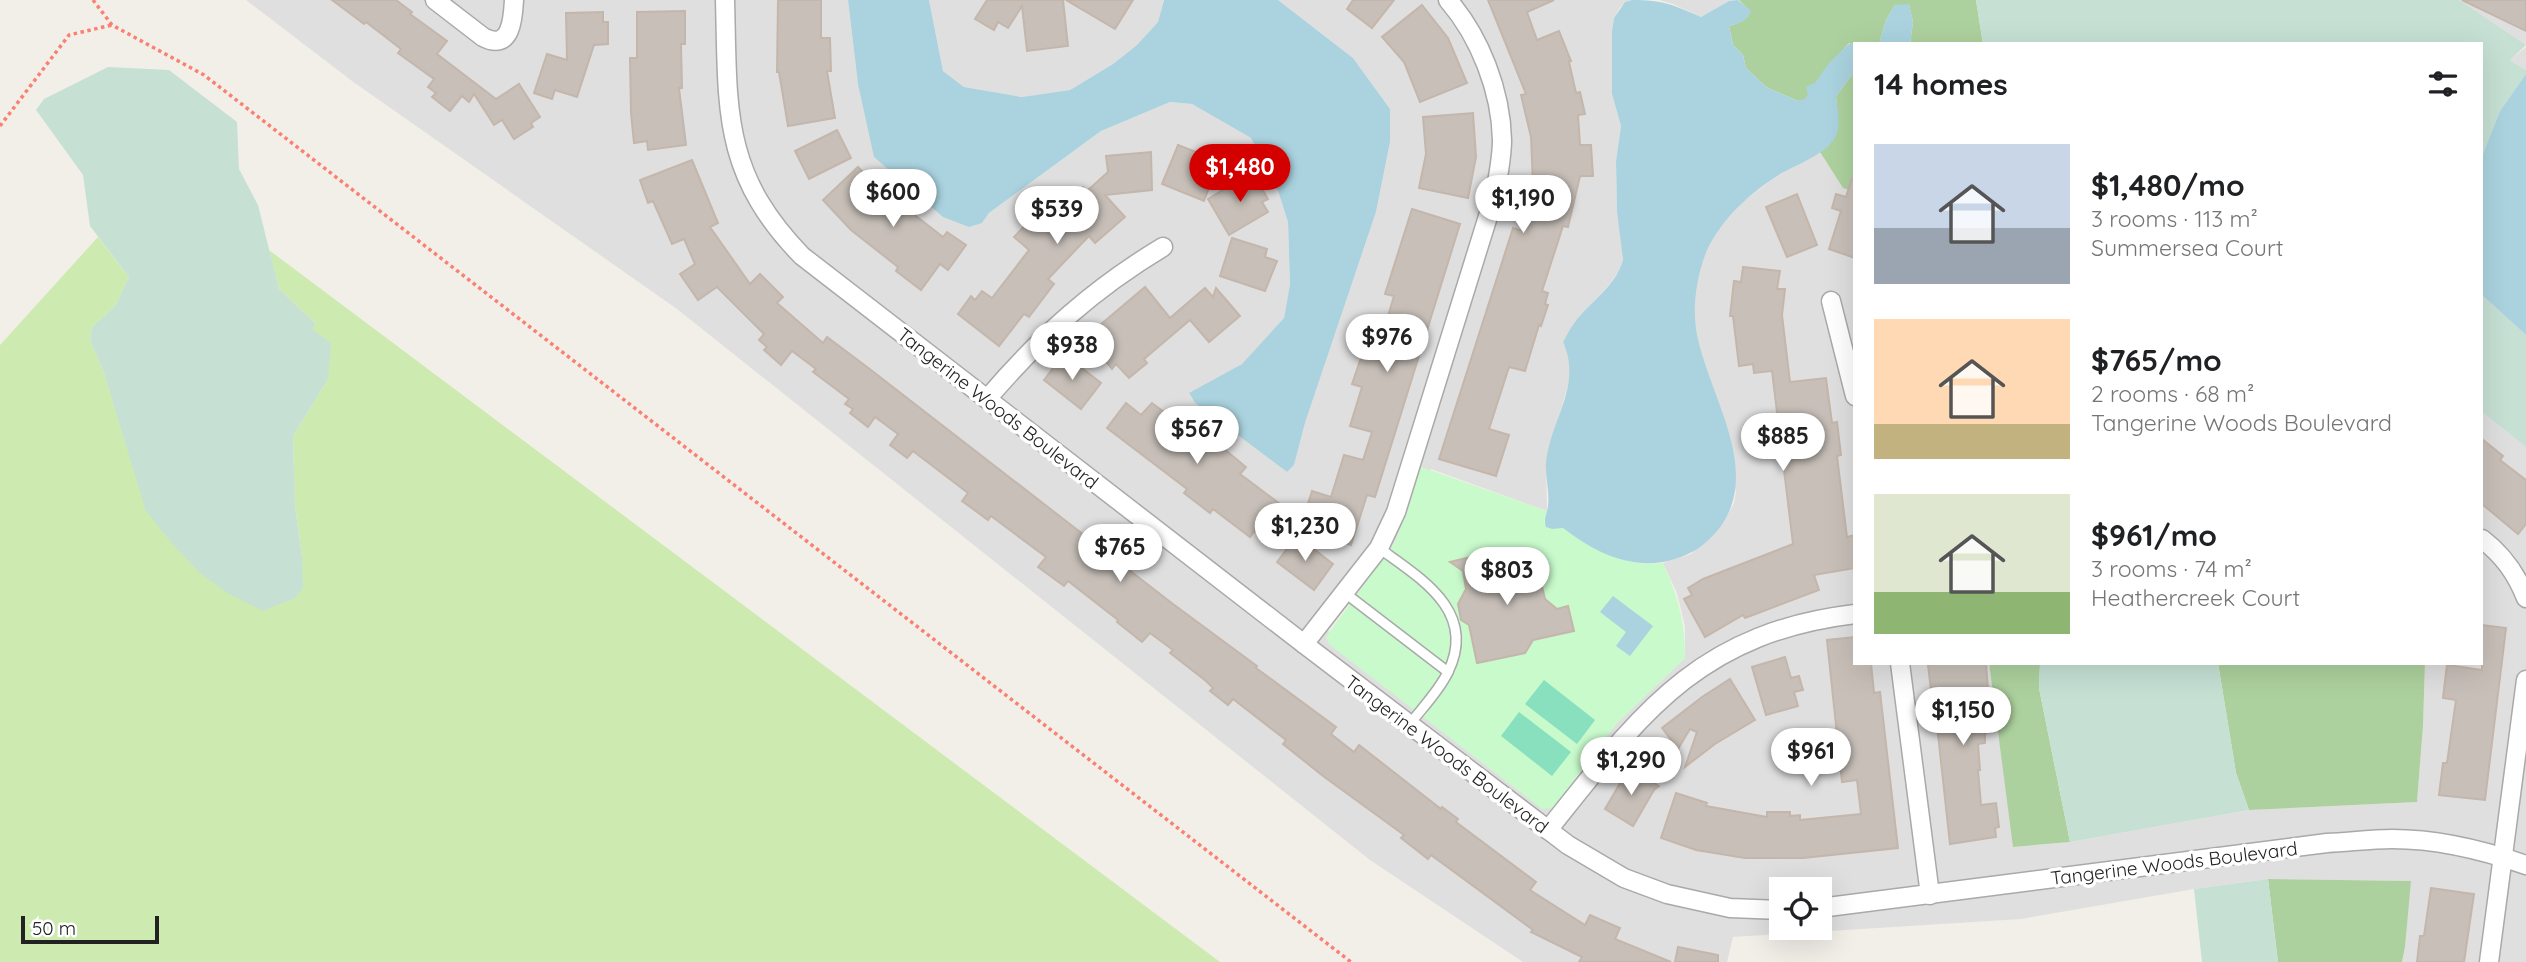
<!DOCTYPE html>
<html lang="en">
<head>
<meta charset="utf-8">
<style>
	body { margin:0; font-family:Quicksand,sans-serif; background:#f6f6f6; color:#202124; height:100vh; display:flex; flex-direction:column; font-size:26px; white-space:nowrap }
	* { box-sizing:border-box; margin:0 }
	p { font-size:23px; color:#757577 }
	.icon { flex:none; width:38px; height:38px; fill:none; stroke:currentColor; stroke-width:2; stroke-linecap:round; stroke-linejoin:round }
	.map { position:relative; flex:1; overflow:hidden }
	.panel { position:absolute; left:1853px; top:42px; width:630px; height:623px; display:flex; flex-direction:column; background:#fff; border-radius:0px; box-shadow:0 7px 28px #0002 }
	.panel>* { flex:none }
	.fabs { position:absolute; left:1769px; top:877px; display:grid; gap:14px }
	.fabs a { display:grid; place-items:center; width:63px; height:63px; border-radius:0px; background:#fff; box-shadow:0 7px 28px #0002; font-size:35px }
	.scale { position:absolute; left:21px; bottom:18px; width:138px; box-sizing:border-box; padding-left:7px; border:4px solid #222; border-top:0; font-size:19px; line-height:24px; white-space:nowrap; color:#222; -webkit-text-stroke:5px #fff; paint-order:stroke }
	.price { position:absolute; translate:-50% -60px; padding:0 16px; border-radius:24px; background:#fff; color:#222; font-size:23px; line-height:46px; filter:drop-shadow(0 2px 4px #0008) }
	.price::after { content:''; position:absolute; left:50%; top:42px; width:21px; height:16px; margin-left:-10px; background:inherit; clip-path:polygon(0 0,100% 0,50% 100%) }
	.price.active { background:#d40000; color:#fff }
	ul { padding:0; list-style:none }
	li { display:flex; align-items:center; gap:21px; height:175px; padding:0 21px }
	li span { display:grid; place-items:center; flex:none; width:196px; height:140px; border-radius:0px; color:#555 }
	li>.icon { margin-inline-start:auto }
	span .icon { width:84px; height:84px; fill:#fffc; stroke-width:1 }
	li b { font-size:30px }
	h2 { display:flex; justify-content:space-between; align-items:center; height:84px; padding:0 21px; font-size:30px }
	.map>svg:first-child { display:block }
</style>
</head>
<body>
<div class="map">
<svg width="2526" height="962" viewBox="0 0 2526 962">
	<rect width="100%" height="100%" fill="#f2efe9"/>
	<!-- residential -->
	<g fill="#e0dfdf" fill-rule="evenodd">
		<path d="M 246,0 L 848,0 L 858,84 L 982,223 L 989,213 L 1101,131 L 1170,102 L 1192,104 L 1251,138 L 1278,191 L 1288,222 L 1290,284 L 1284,318 L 1255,353 L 1242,364 L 1189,394 L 1195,403 L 1287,472 L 1294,465 L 1305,423 L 1376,212 L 1390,142 L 1390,109 L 1353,58 L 1278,0 L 1632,0 L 1625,2 L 1619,9 L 1614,18 L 1612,31 L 1612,94 L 1621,126 L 1616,161 L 1617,212 L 1623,260 L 1621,268 L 1608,286 L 1575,322 L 1563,342 L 1568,352 L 1571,375 L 1546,462 L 1547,511 L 1431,469 L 1406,514 L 1396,540 L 1328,631 L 1559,801 L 1616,724 L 1685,658 L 1685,626 L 1677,593 L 1663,563 L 1691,554 L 1725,520 L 1734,503 L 1736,492 L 1698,340 L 1694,317 L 1695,293 L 1703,259 L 1717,230 L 1744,201 L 1774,178 L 1820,152 L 1843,188 L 1855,192 L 1855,663 L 1989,663 L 2014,847 L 2070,842 L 2249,810 L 2417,802 L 2423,726 L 2425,663 L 2482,663 L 2482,412 L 2526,447 L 2526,962 L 2402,962 L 2405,947 L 2410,881 L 2268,879 L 2194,889 L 2021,919 L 1733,937 L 1727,962 L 1523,962 L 1370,860 L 677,309 L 352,81 ZM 1782,889 L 1820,889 L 1820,928 L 1782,928 Z"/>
		<path d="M 929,0 L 1164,0 L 1158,22 L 1137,45 L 1113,64 L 1070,90 L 1023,97 L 964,87 L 943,71 Z"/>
		<path d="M 1659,0 L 1739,0 L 1729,1 L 1701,17 L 1673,4 Z"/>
		<path d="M 2459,0 L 2526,0 L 2526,45 L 2462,3 Z"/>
		<path d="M 2526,47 L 2526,70 L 2510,60 Z"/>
	</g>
	<!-- grass -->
	<path fill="#cdebb0" d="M 98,237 L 129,277 L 115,306 L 92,327 L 90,340 L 104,373 L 129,452 L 302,557 L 295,506 L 293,436 L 328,379 L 311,328 L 315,323 L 279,289 L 269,250 L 1220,962 L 0,962 L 0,345 Z"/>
	<!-- forest -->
	<g fill="#add19e">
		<path d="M 1739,0 L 1976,0 L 1983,44 L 1910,44 L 1913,22 L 1909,5 L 1895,5 L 1886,20 L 1879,44 L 1855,45 L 1849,43 L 1822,74 L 1805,100 L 1798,101 L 1766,87 L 1746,68 L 1743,55 L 1733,45 L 1729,26 C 1739,23 1747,21 1750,11 Z"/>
		<path d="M 1855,71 L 1855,192 L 1843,188 L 1820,152 C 1840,140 1838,117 1836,96 Z"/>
		<path d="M 1989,663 L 2040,663 L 2039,688 L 2070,842 L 2013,847 Z"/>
		<path d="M 2218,663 L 2425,663 L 2423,726 L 2417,802 L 2249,810 L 2236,773 Z"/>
		<path d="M 2268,879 L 2411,881 L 2405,947 L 2402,962 L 2278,962 Z"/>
	</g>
	<!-- wetland -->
	<g fill="#c6e0d4">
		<path d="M 1976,0 L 2459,0 L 2526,45 L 2510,60 L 2526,70 L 2526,74 L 2500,111 L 2482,156 L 2482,44 L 1983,44 Z"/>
		<path d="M 108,67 L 169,70 L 237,122 L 239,169 L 258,205 L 279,289 L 315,323 L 312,329 L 331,343 L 328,379 L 293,436 L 295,506 L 302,557 L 303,588 L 295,598 L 263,611 L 229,594 L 200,573 L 174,546 L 146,511 L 104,373 L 90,340 L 92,327 L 115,306 L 129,277 L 90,226 L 83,175 L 36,110 L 44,99 Z"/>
		<path d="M 2482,295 L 2526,335 L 2526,447 L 2482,412 Z"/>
		<path d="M 2040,663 L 2218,663 L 2236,773 L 2249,810 L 2070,842 L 2039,688 Z"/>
		<path d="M 2268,879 L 2278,962 L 2202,962 L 2194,889 Z"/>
	</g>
	<!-- park -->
	<path fill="#c8facc" d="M 1421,467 L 1547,511 L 1544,522 L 1552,529 L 1563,528 C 1593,551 1625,567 1663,563 C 1678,597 1685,621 1685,658 L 1616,724 L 1553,808 L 1542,809 L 1330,645 L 1326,637 L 1396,540 Z"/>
	<!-- pitch -->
	<g fill="#88e0be">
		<path d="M 1544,680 L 1595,720 L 1577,744 L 1525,704 Z"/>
		<path d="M 1519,712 L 1571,752 L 1552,776 L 1501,736 Z"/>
	</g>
	<!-- water -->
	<g fill="#aad3df">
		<path d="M 848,0 L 929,0 L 943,71 L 964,87 L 1022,97 L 1070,90 L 1113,64 L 1137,45 L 1158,22 L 1164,0 L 1278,0 L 1353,58 L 1390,109 L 1390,142 L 1376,212 L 1305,423 L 1294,465 L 1287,472 L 1195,403 L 1189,393 L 1242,364 L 1284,318 L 1290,284 L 1288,222 L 1278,191 L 1251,138 L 1192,104 L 1170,102 L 1101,131 L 989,213 L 982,223 L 969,227 L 943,217 L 874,157 L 858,84 Z"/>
		<path d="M 1632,0 C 1664,0 1673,5 1701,17 L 1729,1 L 1738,0 L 1751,11 C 1747,22 1739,23 1729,26 L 1733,45 L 1743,55 L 1746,68 L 1766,87 L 1798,101 L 1805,99 L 1808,95 L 1806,87 L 1815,83 L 1829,63 L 1850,43 L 1855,45 L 1855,71 L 1836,96 C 1837,107 1841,122 1837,133 C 1831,154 1791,166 1774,178 C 1744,198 1714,227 1703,261 C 1695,287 1692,313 1698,339 C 1711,399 1763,473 1718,530 C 1705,545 1694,553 1675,559 C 1635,572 1595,553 1563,528 L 1552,529 L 1546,527 C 1543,519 1547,515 1548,506 C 1550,492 1545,477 1546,463 C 1550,420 1583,386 1563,342 C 1567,335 1570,328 1575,322 C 1590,302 1616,286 1623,260 L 1617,212 L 1616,161 L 1621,126 L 1612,94 L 1612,31 L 1614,18 L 1625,2 Z"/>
		<path d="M 1909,4 L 1913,22 L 1910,44 L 1879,44 L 1886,20 L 1895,5 Z"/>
		<path d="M 2526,74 L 2526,335 L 2482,295 L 2482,156 L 2500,111 Z"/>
		<path d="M 1613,596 L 1653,626 L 1630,656 L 1616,646 L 1626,632 L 1600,612 Z"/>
	</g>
	<!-- building -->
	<g fill="#c7bfb8" stroke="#c4b6ab" stroke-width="2">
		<path d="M 332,0 L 396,0 L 412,12 L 410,14 L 447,41 L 437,54 L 496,99 L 519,84 L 540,117 L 531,123 L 533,127 L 514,139 L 502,120 L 494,125 L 474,94 L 469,102 L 462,96 L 450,111 L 432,97 L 436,93 L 428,87 L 434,79 L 398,53 L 401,49 L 366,22 L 364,24 Z"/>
		<path d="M 778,0 L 821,0 L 821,38 L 830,38 L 831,71 L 827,71 L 835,118 L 788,126 L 779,72 L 777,72 Z"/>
		<path d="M 987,0 L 1063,0 L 1068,46 L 1027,51 L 1022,6 L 1008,28 L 998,22 L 994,30 L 975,19 Z"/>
		<path d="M 1066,0 L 1133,0 L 1115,29 Z"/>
		<path d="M 1353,0 L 1394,0 L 1372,28 L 1347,9 Z"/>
		<path d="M 1488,0 L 1554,0 L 1527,12 L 1537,40 L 1559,31 L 1571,61 L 1569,62 L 1576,93 L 1580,92 L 1585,114 L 1578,115 L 1580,145 L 1591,145 L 1593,176 L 1580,176 L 1568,227 L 1563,226 L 1542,291 L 1548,293 L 1545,304 L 1548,305 L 1541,326 L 1539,325 L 1525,371 L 1509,367 L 1489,429 L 1509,435 L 1496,476 L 1439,459 L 1513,228 L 1523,231 L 1533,185 L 1531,137 L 1521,95 L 1526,94 Z"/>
		<path d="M 2462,0 L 2526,0 L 2526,31 Z"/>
		<path d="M 1422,5 L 1448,38 L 1467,83 L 1420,102 L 1404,62 L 1382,37 Z"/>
		<path d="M 685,11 L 685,44 L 681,44 L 682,88 L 679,88 L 686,145 L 648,150 L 647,141 L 634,143 L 631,113 L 630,58 L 637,58 L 637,12 Z"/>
		<path d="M 603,12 L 603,22 L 608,22 L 608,44 L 594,45 L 577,97 L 555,90 L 552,99 L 534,93 L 547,54 L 567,60 L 566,13 Z"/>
		<path d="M 1473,113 L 1476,157 L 1468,198 L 1419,188 L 1426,154 L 1423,117 Z"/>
		<path d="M 837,130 L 851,158 L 809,179 L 795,151 Z"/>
		<path d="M 1178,145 L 1219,161 L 1204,201 L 1162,184 Z"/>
		<path d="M 1151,152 L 1152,190 L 1105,195 L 1125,217 L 1095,243 L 1089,236 L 1048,279 L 1054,284 L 1029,317 L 1024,314 L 999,346 L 958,314 L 971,296 L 975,300 L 982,291 L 992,298 L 1029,250 L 1014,237 L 1037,213 L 1045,220 L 1083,187 L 1087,191 L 1108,172 L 1106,156 Z"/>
		<path d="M 692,160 L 718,223 L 710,227 L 750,284 L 760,274 L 783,297 L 777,303 L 823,343 L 827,337 L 871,370 L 1173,604 L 1257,666 L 1256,668 L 1336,727 L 1331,734 L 1354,752 L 1359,745 L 1441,809 L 1442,807 L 1458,819 L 1456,822 L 1536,882 L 1530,890 L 1585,925 L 1590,915 L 1620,928 L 1615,939 L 1671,962 L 1579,962 L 1582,957 L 1531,932 L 1533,930 L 1431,855 L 1428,859 L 1401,838 L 1404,835 L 1323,776 L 1283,744 L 1286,740 L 1233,699 L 1228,705 L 1210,691 L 1213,688 L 1206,681 L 1170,653 L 1173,650 L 1150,633 L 1142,642 L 1117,622 L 1118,620 L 1068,581 L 1064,586 L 1038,567 L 1046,557 L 991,516 L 988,520 L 962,501 L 968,493 L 913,451 L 907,458 L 890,445 L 898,434 L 875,417 L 868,427 L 850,413 L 853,409 L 845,404 L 849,399 L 813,372 L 816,369 L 792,351 L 781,365 L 764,350 L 767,347 L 759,340 L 764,334 L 717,287 L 698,300 L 680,274 L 695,264 L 684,239 L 672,244 L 653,201 L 648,203 L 640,180 Z"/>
		<path d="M 858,167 L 887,198 L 889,195 L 943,237 L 947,232 L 966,245 L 948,270 L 940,264 L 921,290 L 896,271 L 898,267 L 851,230 L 823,200 Z"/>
		<path d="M 1252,172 L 1268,199 L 1262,202 L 1268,212 L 1229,235 L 1208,199 Z"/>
		<path d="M 1852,178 L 1855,178 L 1855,258 L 1829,249 L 1841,211 L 1832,208 L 1836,194 L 1846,197 Z"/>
		<path d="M 1797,194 L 1817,245 L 1787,257 L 1766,207 Z"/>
		<path d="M 1412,209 L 1460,224 L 1375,497 L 1367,495 L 1351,545 L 1300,529 L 1312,491 L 1331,497 L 1344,455 L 1363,460 L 1372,432 L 1350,426 L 1362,387 L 1352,384 L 1363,352 L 1376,356 L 1394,296 L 1385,294 Z"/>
		<path d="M 1232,238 L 1267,249 L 1265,257 L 1277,261 L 1265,291 L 1220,276 Z"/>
		<path d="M 1743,267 L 1780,271 L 1777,289 L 1785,289 L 1782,315 L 1790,382 L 1826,378 L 1832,423 L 1837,422 L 1841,455 L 1837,456 L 1847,537 L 1855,535 L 1855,568 L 1814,575 L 1819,590 L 1745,618 L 1743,615 L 1705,637 L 1684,599 L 1692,595 L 1688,588 L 1703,579 L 1793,544 L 1772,371 L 1754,373 L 1753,364 L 1739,366 L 1733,316 L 1730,316 L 1734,281 L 1741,282 Z"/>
		<path d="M 1145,287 L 1170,318 L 1205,288 L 1213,297 L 1216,288 L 1240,316 L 1209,342 L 1190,320 L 1144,359 L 1147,363 L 1129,378 L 1116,364 L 1112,369 L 1086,337 Z"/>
		<path d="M 1064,354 L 1101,383 L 1081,409 L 1044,380 Z"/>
		<path d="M 1126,403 L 1141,415 L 1152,403 L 1177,422 L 1182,414 L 1246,467 L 1240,474 L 1284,507 L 1274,521 L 1265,517 L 1250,537 L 1213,509 L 1210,513 L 1184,493 L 1187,489 L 1107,428 Z"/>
		<path d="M 2482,439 L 2503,456 L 2500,460 L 2526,480 L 2526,524 L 2518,534 L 2482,504 Z"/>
		<path d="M 1297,536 L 1333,564 L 1314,590 L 1277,562 Z"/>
		<path d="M 1504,549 L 1509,567 L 1536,561 L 1545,599 L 1557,609 L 1568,606 L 1574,631 L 1533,640 L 1525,653 L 1477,663 L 1469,625 L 1461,620 L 1458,604 L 1466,589 L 1463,571 L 1450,562 Z"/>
		<path d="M 2482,625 L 2506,628 L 2485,800 L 2439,795 L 2443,763 L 2447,763 L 2456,700 L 2443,698 L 2447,665 L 2482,670 Z"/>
		<path d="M 1855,637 L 1855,663 L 1871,663 L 1874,693 L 1880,692 L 1898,848 L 1803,858 L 1745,858 L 1696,850 L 1661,838 L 1676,793 L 1707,803 L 1706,806 L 1767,817 L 1767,812 L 1790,812 L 1790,816 L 1800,815 L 1800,820 L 1861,814 L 1857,780 L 1842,782 L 1827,640 Z"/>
		<path d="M 1785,657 L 1791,678 L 1799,676 L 1803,690 L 1794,692 L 1798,706 L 1766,715 L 1752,667 Z"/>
		<path d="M 1940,663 L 1986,663 L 1991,732 L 1985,733 L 1985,743 L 1978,744 L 1980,770 L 1978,770 L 1981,805 L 1996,803 L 1999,827 L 1995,828 L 1996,837 L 1950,844 L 1934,698 L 1932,698 L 1928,665 Z"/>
		<path d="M 1730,679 L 1755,720 L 1715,744 L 1685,767 L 1697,732 L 1690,729 L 1678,749 L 1662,728 L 1702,697 Z"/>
		<path d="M 1629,768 L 1659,786 L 1654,790 L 1633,826 L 1605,809 Z"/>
		<path d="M 2431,888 L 2474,894 L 2464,962 L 2417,962 L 2420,936 L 2424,936 Z"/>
		<path d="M 1678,947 L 1718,955 L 1718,962 L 1675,962 Z"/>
	</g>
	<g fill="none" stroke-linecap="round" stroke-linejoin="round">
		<defs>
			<g id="lane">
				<path d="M 1379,548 C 1420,578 1478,611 1448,672 C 1439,691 1422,708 1409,725"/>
				<path d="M 1345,593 L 1448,672"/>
			</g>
			<g id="street">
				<path d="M 435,0 L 483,37 C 511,52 513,19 514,0"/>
				<path d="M 725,0 C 728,108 721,173 802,256 L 1304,644 L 1568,845 L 1624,878 L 1667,894 L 1730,908 L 1782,910"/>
				<path d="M 1831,301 L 1855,396"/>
				<path d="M 987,399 C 1040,337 1093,289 1163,247"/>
				<path d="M 2482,539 C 2503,555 2516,573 2526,598"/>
				<path d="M 1304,644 L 1379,548 L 1396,512 L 1495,194 C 1498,176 1502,158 1502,140 C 1501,91 1480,37 1448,0"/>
				<path d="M 1900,663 L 1930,895"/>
				<path d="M 1548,830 C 1640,715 1697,633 1855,614"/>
				<path d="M 1820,908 L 2327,843 C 2349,842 2371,839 2392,839 C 2438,839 2483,850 2526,865"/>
				<path d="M 2489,962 L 2526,680"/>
			</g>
		</defs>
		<!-- lane casing -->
		<use href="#lane" stroke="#a9a9a9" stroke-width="12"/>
		<!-- street casing -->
		<use href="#street" stroke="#a9a9a9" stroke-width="21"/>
		<!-- path -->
		<g stroke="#fa8072" stroke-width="3.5" stroke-dasharray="3.5 3.5" stroke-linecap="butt">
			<path d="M 93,0 L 112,25 L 204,75 L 1351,962"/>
			<path d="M 0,126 L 69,35 L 112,25"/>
		</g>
		<!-- lane -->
		<use href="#lane" stroke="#fff" stroke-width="9"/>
		<!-- street -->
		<use href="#street" stroke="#fff" stroke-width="18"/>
	</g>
	<g text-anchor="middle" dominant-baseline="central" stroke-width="7" stroke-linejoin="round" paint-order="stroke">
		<!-- street labels -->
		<g font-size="19" fill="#222" stroke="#fff">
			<text transform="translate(998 408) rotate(38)">Tangerine Woods Boulevard</text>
			<text transform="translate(1447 754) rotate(37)">Tangerine Woods Boulevard</text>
			<text transform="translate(2174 863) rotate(-7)">Tangerine Woods Boulevard</text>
		</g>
	</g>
</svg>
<div class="fabs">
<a><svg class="icon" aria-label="locate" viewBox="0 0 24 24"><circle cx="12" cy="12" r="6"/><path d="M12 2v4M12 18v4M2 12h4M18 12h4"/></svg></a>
</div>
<div class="scale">50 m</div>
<b class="price active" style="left:1240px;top:204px">$1,480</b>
<b class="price" style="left:893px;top:229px">$600</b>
<b class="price" style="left:1523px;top:235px">$1,190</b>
<b class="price" style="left:1057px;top:246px">$539</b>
<b class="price" style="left:1387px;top:374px">$976</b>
<b class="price" style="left:1072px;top:382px">$938</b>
<b class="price" style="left:1197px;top:466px">$567</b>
<b class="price" style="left:1783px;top:473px">$885</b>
<b class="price" style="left:1305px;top:563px">$1,230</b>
<b class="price" style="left:1120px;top:584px">$765</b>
<b class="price" style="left:1507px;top:607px">$803</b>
<b class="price" style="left:1963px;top:747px">$1,150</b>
<b class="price" style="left:1811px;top:788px">$961</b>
<b class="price" style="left:1631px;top:797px">$1,290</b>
<section class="panel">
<h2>14 homes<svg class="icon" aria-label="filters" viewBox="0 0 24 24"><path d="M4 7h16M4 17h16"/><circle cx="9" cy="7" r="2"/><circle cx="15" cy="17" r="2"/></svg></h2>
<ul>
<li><span style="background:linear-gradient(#c9d6e8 60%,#9aa5b1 0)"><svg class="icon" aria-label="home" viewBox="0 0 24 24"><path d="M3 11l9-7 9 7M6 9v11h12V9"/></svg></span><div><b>$1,480/mo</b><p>3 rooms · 113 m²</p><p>Summersea Court</p></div></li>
<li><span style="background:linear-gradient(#ffd9b3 75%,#c2b280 0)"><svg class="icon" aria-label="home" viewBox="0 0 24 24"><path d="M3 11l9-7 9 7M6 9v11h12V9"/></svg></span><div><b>$765/mo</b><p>2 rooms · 68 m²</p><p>Tangerine Woods Boulevard</p></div></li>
<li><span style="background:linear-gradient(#dfe7d0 70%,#8fb573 0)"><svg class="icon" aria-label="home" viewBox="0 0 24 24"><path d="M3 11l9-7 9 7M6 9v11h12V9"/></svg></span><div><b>$961/mo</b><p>3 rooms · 74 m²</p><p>Heathercreek Court</p></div></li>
</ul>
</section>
</div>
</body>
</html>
